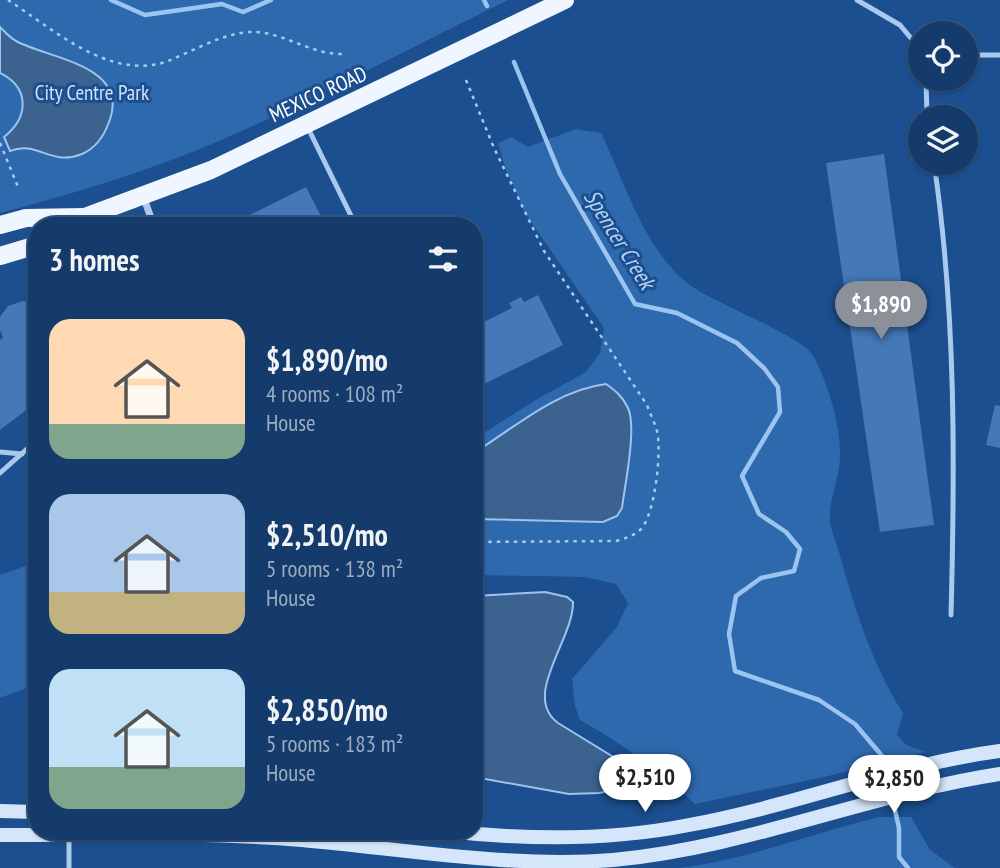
<!DOCTYPE html>
<html lang="en">
<head>
<meta charset="utf-8">
<style>
	body { margin:0; font-family:"PT Sans Narrow",sans-serif; background:#1d4271; color:#f1f3f6; height:100vh; display:flex; flex-direction:column; font-size:26px; white-space:nowrap }
	* { box-sizing:border-box; margin:0 }
	p { font-size:23px; color:#9dadc1 }
	.icon { flex:none; width:38px; height:38px; fill:none; stroke:currentColor; stroke-width:2; stroke-linecap:round; stroke-linejoin:round }
	.map { position:relative; flex:1; overflow:hidden }
	.panel { position:absolute; left:28px; top:217px; width:455px; height:623px; display:flex; flex-direction:column; background:#143b6b; border-radius:28px; box-shadow:0 2px 5px #0004,0 0 0 2px #33557e }
	.panel>* { flex:none }
	.buttons { position:absolute; left:908px; top:21px; display:grid; gap:14px }
	.buttons a { display:grid; place-items:center; width:70px; height:70px; border-radius:50%; background:#143b6b; box-shadow:0 2px 5px #0004,0 0 0 2px #33557e; font-size:35px }
	.price { position:absolute; translate:-50% -60px; padding:0 16px; border-radius:24px; background:#fff; color:#222; font-size:23px; line-height:46px; filter:drop-shadow(0 2px 4px #0008) }
	.price::after { content:''; position:absolute; left:50%; top:42px; width:21px; height:16px; margin-left:-10px; background:inherit; clip-path:polygon(0 0,100% 0,50% 100%) }
	.price.current { background:#8c9099; color:#fff }
	ul { padding:0; list-style:none }
	li { display:flex; align-items:center; gap:21px; height:175px; padding:0 21px }
	li span { display:grid; place-items:center; flex:none; width:196px; height:140px; border-radius:21px; color:#555 }
	li>.icon { margin-inline-start:auto }
	span .icon { width:84px; height:84px; fill:#fffc; stroke-width:1 }
	li b { font-size:30px }
	h2 { display:flex; justify-content:space-between; align-items:center; height:84px; padding:0 21px; font-size:30px }
	.map>svg:first-child { display:block }
</style>
</head>
<body>
<div class="map">
<svg width="1000" height="868" viewBox="0 0 1000 868">
	<rect width="100%" height="100%" fill="#1b4f8f"/>
	<!-- green -->
	<g fill="#2e69ad">
		<path d="M 0,0 L 508,0 C 409,48 313,101 212,144 C 143,173 72,194 0,213 Z"/>
		<path d="M 576,129 L 601,133 C 625,182 643,247 687,283 C 712,303 804,336 814,357 C 828,384 840,423 840,453 C 841,474 830,495 830,516 C 829,527 836,541 839,552 C 854,607 872,664 903,713 L 897,735 L 906,745 L 926,752 L 824,777 L 695,804 C 660,771 621,743 580,720 L 575,706 L 572,679 L 617,627 L 628,603 L 616,584 L 585,577 L 474,575 L 474,519 L 603,522 L 617,516 L 622,507 L 628,462 L 606,384 C 557,390 515,427 474,453 L 474,439 L 539,398 L 586,372 L 600,353 L 604,328 L 525,213 L 505,167 L 498,143 L 511,137 L 528,147 Z"/>
		<path d="M 37,562 L 37,679 L 32,686 L 0,698 L 0,575 Z"/>
		<path d="M 879,817 L 911,817 L 930,850 L 955,868 L 678,868 C 747,860 812,833 879,817 Z"/>
	</g>
	<!-- water -->
	<g fill="#3c6290" stroke="#9cc4f0" stroke-width="2">
		<path d="M 0,27 C 5,32 10,38 16,41 C 49,59 131,65 109,122 C 104,136 96,148 82,154 C 51,167 38,140 10,151 L 4,137 C 29,117 30,88 0,73 Z"/>
		<path d="M 606,384 C 616,391 623,397 628,408 C 637,428 625,484 622,508 L 617,516 L 603,522 L 474,519 L 474,453 C 515,427 557,390 606,384 Z"/>
		<path d="M 545,592 L 567,597 L 573,602 C 574,639 521,696 558,723 L 615,758 L 628,772 L 629,778 L 624,788 L 599,793 L 569,794 L 474,777 L 474,596 Z"/>
	</g>
	<g fill="none" stroke-linecap="round" stroke-linejoin="round">
		<!-- stream -->
		<g stroke="#9cc4f0" stroke-width="4.5">
			<path d="M 111,0 L 145,15 L 222,4 L 243,12 L 271,0"/>
			<path d="M 484,0 L 487,6"/>
			<path d="M 514,62 L 560,174 L 635,304 L 677,313 L 737,343 L 764,368 L 778,387 L 780,412 L 742,476 L 759,514 L 786,532 L 800,549 L 794,571 L 761,578 L 736,596 L 729,634 L 735,671 L 819,700 L 855,724 L 883,757 L 899,828 L 899,857 L 908,868"/>
		</g>
	</g>
	<!-- building -->
	<g fill="#4478b7">
		<path d="M 884,154 L 934,525 L 880,532 L 826,163 Z"/>
		<path d="M 306,187 L 326,226 L 228,226 Z"/>
		<path d="M 538,295 L 563,345 L 474,389 L 474,327 L 512,308 L 509,303 L 521,297 L 524,302 Z"/>
		<path d="M 23,301 L 37,305 L 37,402 L 0,430 L 0,340 L 3,337 L 0,330 L 0,317 L 8,306 Z"/>
		<path d="M 995,405 L 1000,406 L 1000,448 L 986,445 Z"/>
	</g>
	<g fill="none" stroke-linecap="round" stroke-linejoin="round">
		<!-- path -->
		<g stroke="#a9c9ee" stroke-width="2.5" stroke-dasharray="3.5 5" stroke-linecap="butt">
			<path d="M 8,0 C 53,29 111,82 168,61 C 193,51 221,34 249,32 C 281,30 310,55 343,54"/>
			<path d="M 466,80 L 494,148 L 544,251 L 647,405 C 650,414 655,423 657,431 C 662,451 655,514 641,529 C 634,536 626,538 616,541 L 474,542"/>
			<path d="M 0,143 L 18,187"/>
		</g>
		<!-- lane -->
		<g stroke="#a9c9ee" stroke-width="5">
			<path d="M 857,0 L 900,25 L 920,49"/>
			<path d="M 966,55 L 1000,55"/>
			<path d="M 926,79 L 927,117"/>
			<path d="M 308,128 L 356,226"/>
			<path d="M 934,163 C 956,312 955,465 951,615"/>
			<path d="M 0,452 L 22,454"/>
			<path d="M 0,473 L 37,440"/>
			<path d="M 69,836 L 69,868"/>
		</g>
		<!-- street -->
		<path stroke="#a9c9ee" stroke-width="7" d="M 143,196 L 154,226"/>
		<!-- secondary -->
		<g stroke="#d6e6fa" stroke-width="14">
			<path d="M 0,811 L 37,812"/>
			<path d="M 446,831 C 527,840 609,841 689,825 C 794,806 894,765 1000,751"/>
			<path d="M 0,835 C 100,835 202,832 302,840 C 403,849 511,868 613,860 C 745,848 869,794 1000,774"/>
		</g>
		<!-- primary -->
		<g stroke="#f0f6ff" stroke-width="18">
			<path d="M 0,225 L 26,218 L 85,217"/>
			<path d="M 70,226 L 85,217 L 211,170 L 565,0"/>
			<path d="M 0,256 L 37,245"/>
		</g>
	</g>
	<g text-anchor="middle" dominant-baseline="central" stroke-width="6" stroke-linejoin="round" paint-order="stroke">
		<!-- park labels -->
		<g font-size="21" fill="#cfe3fa" stroke="#1b4f8f">
			<text x="92" y="92">City Centre Park</text>
		</g>
		<!-- street labels -->
		<g font-size="21" fill="#fff" stroke="#1b4f8f">
			<text transform="translate(318 94) rotate(-25)">MEXICO ROAD</text>
		</g>
		<!-- water labels -->
		<g font-size="23" font-style="italic" fill="#b5d3f5" stroke="#1b4f8f">
			<text transform="translate(620 239) rotate(58)">Spencer Creek</text>
		</g>
	</g>
</svg>
<div class="buttons">
<a><svg class="icon" aria-label="locate" viewBox="0 0 24 24"><circle cx="12" cy="12" r="6"/><path d="M12 2v4M12 18v4M2 12h4M18 12h4"/></svg></a>
<a><svg class="icon" aria-label="layers" viewBox="0 0 24 24"><path d="M12 4l9 5-9 5-9-5zM3 14l9 5 9-5"/></svg></a>
</div>
<b class="price current" style="left:881px;top:341px">$1,890</b>
<b class="price" style="left:645px;top:814px">$2,510</b>
<b class="price" style="left:894px;top:815px">$2,850</b>
<section class="panel">
<h2>3 homes<svg class="icon" aria-label="filters" viewBox="0 0 24 24"><path d="M4 7h16M4 17h16"/><circle cx="9" cy="7" r="2"/><circle cx="15" cy="17" r="2"/></svg></h2>
<ul>
<li><span style="background:linear-gradient(#ffd9b3 75%,#7fa58c 0)"><svg class="icon" aria-label="home" viewBox="0 0 24 24"><path d="M3 11l9-7 9 7M6 9v11h12V9"/></svg></span><div><b>$1,890/mo</b><p>4 rooms · 108 m²</p><p>House</p></div></li>
<li><span style="background:linear-gradient(#a9c7e8 70%,#c2b280 0)"><svg class="icon" aria-label="home" viewBox="0 0 24 24"><path d="M3 11l9-7 9 7M6 9v11h12V9"/></svg></span><div><b>$2,510/mo</b><p>5 rooms · 138 m²</p><p>House</p></div></li>
<li><span style="background:linear-gradient(#bfe0f5 70%,#7fa58c 0)"><svg class="icon" aria-label="home" viewBox="0 0 24 24"><path d="M3 11l9-7 9 7M6 9v11h12V9"/></svg></span><div><b>$2,850/mo</b><p>5 rooms · 183 m²</p><p>House</p></div></li>
</ul>
</section>
</div>
</body>
</html>
